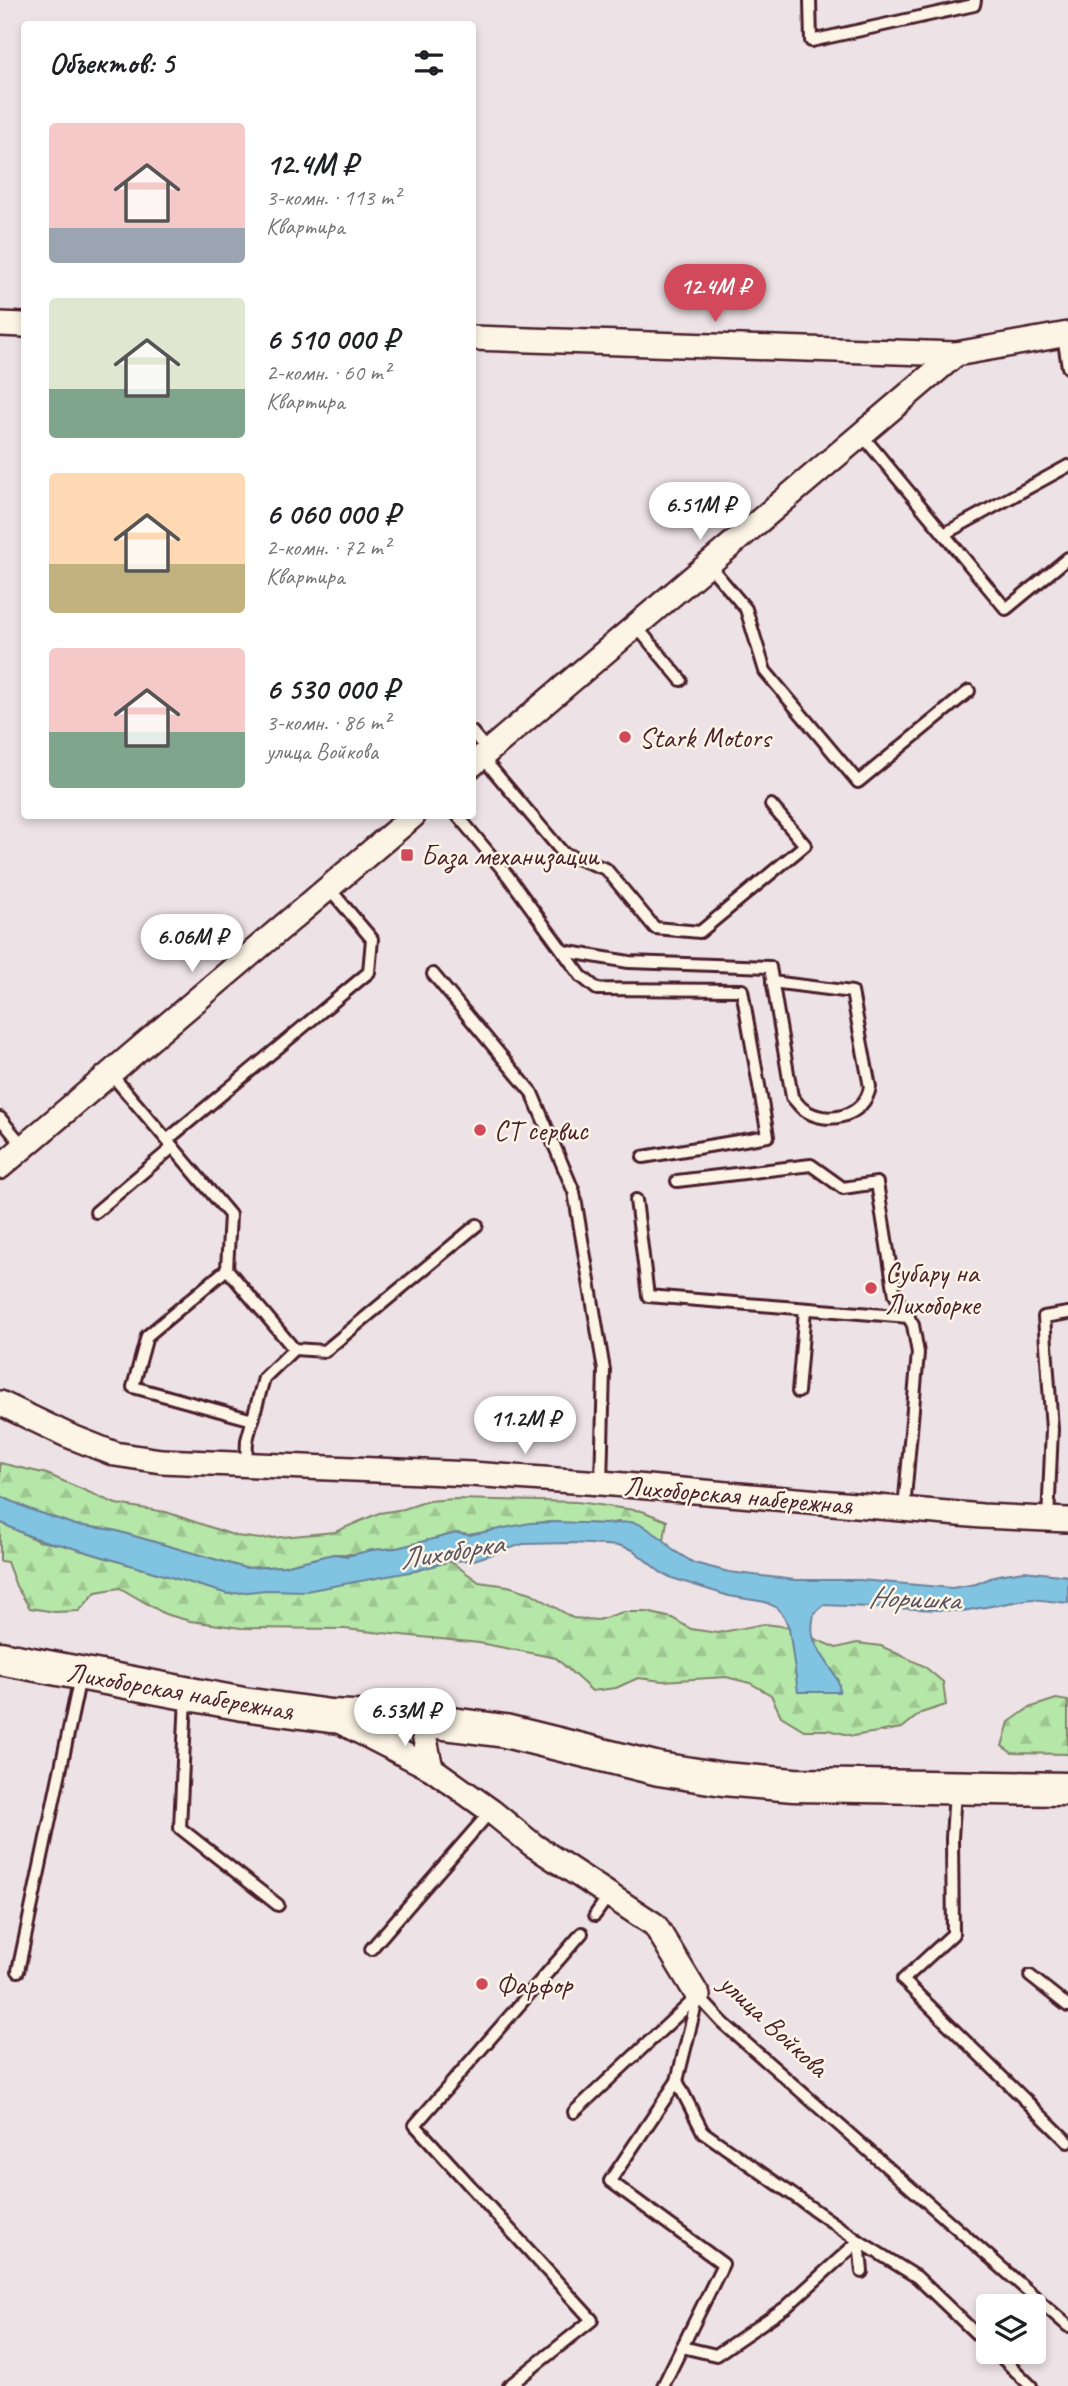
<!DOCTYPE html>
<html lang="ru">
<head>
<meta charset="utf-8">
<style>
	body { margin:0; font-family:Caveat,sans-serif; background:#f2f2f2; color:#202124; height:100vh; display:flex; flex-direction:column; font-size:26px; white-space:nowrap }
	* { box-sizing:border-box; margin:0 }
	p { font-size:23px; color:#757577 }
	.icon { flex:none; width:38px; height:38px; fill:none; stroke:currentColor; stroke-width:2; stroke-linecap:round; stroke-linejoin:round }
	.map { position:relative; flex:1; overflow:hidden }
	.drawer { position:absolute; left:21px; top:21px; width:455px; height:798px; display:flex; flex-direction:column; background:#fff; border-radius:7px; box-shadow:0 4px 10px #0003 }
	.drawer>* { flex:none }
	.buttons { position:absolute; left:976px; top:2294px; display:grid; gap:14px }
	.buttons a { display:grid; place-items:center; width:70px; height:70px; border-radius:7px; background:#fff; box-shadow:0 4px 10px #0003; font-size:35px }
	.price { position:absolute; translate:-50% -60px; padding:0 16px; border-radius:24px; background:#fff; color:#222; font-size:23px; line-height:46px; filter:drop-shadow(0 2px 4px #0008) }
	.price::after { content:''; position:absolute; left:50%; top:42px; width:21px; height:16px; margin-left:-10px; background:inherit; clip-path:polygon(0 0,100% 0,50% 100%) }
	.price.selected { background:#d1495b; color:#fff }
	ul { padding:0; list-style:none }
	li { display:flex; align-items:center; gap:21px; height:175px; padding:0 28px }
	li span { display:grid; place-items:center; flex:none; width:196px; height:140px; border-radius:7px; color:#555 }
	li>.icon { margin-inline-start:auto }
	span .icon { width:84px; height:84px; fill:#fffc; stroke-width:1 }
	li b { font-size:30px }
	h2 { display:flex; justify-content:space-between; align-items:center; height:84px; padding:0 28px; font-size:30px }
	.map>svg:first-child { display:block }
</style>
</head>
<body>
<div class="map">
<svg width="1068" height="2386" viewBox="0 0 1068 2386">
	<defs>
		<pattern id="forest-firs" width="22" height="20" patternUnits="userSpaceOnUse" patternTransform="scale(1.75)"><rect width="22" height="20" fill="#b5e7a8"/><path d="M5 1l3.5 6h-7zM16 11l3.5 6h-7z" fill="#9dc691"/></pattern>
	</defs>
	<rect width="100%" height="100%" fill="#ede2e6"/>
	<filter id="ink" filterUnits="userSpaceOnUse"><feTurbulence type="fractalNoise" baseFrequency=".0143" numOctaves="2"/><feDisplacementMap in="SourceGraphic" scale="14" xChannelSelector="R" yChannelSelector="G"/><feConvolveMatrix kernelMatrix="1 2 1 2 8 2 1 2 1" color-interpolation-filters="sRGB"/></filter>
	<g filter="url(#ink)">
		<!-- forest -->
		<g fill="url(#forest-firs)" stroke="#80836a" stroke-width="2">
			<path d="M 0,1463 L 47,1474 L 116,1504 L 166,1512 L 236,1536 L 261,1539 L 335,1532 L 379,1513 L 404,1509 L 428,1501 L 454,1499 L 577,1502 L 642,1511 L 667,1521 L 664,1540 L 642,1526 L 618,1522 L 606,1524 L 543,1522 L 469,1535 L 457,1533 L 397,1548 L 372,1550 L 359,1554 L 334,1554 L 284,1566 L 245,1568 L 113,1530 L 75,1525 L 29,1509 L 0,1496 Z"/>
			<path d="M 0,1522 L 38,1541 L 63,1545 L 228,1594 L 415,1571 L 450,1561 L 479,1582 L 508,1586 L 531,1593 L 573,1618 L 598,1620 L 623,1612 L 647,1612 L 672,1618 L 691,1629 L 717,1633 L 764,1624 L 789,1627 L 792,1640 L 839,1680 L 830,1671 L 813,1638 L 836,1648 L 857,1643 L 881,1646 L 924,1666 L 943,1682 L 946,1705 L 921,1713 L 902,1728 L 853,1736 L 829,1730 L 804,1730 L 781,1716 L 771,1695 L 750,1683 L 726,1677 L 662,1681 L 638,1678 L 616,1688 L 592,1691 L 556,1658 L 479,1643 L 344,1629 L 241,1628 L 190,1621 L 165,1614 L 120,1588 L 96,1592 L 79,1611 L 55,1612 L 30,1608 L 16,1586 L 7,1562 L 0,1561 Z"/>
			<path d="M 1056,1699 L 1068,1701 L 1068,1754 L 1012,1753 L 1002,1746 L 1009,1722 L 1029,1708 Z"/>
		</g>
		<!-- water -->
		<path fill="#81c4e2" stroke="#6b8299" stroke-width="2" d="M 0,1496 L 29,1509 L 75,1525 L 113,1530 L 245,1568 L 284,1566 L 334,1554 L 347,1556 L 372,1550 L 397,1548 L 457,1533 L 469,1535 L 530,1523 L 555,1522 L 606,1524 L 631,1522 L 642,1525 L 664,1540 L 673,1550 L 694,1563 L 729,1572 L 795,1580 L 860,1580 L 952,1588 L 976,1584 L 998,1575 L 1024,1571 L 1068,1576 L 1068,1603 L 1031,1599 L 963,1611 L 823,1605 L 814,1613 C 813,1621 811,1629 813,1636 C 816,1654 843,1676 839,1692 L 798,1692 L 789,1628 L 784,1616 L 776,1607 L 765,1602 L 729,1596 L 672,1578 L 660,1572 L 633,1550 L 621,1546 L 572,1543 L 523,1544 L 474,1560 L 450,1561 L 415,1571 L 306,1591 L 266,1590 L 228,1594 L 63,1545 C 38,1541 23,1534 0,1522 Z"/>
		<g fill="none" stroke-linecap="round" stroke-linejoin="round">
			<defs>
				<g id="lane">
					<path d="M 810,0 L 811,41 L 974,5 L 975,0"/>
					<path d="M 1063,335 L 1068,367"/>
					<path d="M 861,434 L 1006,609 L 1068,558"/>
					<path d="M 944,534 L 1068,466"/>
					<path d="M 708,564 L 746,609 L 765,671 L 858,782 L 969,691"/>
					<path d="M 636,626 L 681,680"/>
					<path d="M 472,732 L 488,751"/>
					<path d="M 482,757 L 563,853 L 606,869 L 655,928 L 700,932 L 805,845 L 771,805"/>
					<path d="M 458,816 L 508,876 L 581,976 L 597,989 L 742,990 L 768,1136 L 643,1157"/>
					<path d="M 563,951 L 629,962 L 770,967 L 792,1097 C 796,1101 799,1106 803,1109 C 827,1127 865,1116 870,1087 L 852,992 L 772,982"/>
					<path d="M 433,974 L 532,1093 L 574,1192 L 604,1370 L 601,1483"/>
					<path d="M 110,1073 L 167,1140 L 369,972 L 372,939 L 328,887"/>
					<path d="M 0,1118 L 24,1147"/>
					<path d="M 167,1140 L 230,1215 L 227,1269 L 294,1349 L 325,1351 L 477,1225"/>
					<path d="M 677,1181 L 811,1165 L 843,1188 L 877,1183 L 895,1295 L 913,1325 L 918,1353 L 904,1509"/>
					<path d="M 636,1200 L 648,1296 L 909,1317"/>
					<path d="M 96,1212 L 173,1147"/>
					<path d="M 227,1269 L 147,1336 L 133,1387 L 253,1420"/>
					<path d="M 798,1392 L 805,1309"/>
					<path d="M 246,1466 L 247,1440 L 264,1378 L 294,1349"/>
					<path d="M 1048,1520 L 1052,1429 L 1044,1317 L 1068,1313"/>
					<path d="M 186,1697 L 180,1828 L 278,1905"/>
					<path d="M 955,1791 L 952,1838 L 953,1934 L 903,1980 L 1068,2142"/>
					<path d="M 595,1915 L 609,1895"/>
					<path d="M 371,1949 L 491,1811"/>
					<path d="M 18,1971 L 80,1677"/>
					<path d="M 1030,1976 L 1068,2006"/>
					<path d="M 698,1996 L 723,2023 L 1068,2326"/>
					<path d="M 677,2081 L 703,2132 L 859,2241 L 917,2277 L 989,2346"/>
					<path d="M 574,2112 L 698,1996"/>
					<path d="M 859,2241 L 862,2272"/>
					<path d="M 682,2347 L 716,2355 L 786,2307 L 859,2241"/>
					<path d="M 996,2352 L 1031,2386"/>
					<path d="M 509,2386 L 592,2320 L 415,2125 L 582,1933"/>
					<path d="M 663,2386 L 723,2264 L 610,2181 L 677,2081 L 698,1996"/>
				</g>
				<g id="street">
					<path d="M 0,324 L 24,325"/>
					<path d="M 472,338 L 956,354 L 1068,334"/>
					<path d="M 472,765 L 956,354"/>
					<path d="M 0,1167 L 413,816"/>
					<path d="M 0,1403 L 67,1435 L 115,1454 L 161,1461 L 471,1474 L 601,1483 L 982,1516 L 1068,1520"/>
					<path d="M 337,1720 L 431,1768 L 491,1811 L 533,1845 L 655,1925 L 698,1996"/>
					<path d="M 421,1720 L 431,1768"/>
				</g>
				<path id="secondary" d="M 0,1658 L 243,1704 L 330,1716 L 421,1720 L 505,1731 L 659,1769 L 723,1779 L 794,1785 L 1068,1789"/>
			</defs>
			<!-- lane casing -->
			<use href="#lane" stroke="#4a1f2b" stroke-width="16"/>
			<!-- street casing -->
			<use href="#street" stroke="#4a1f2b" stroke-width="28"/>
			<!-- secondary casing -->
			<use href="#secondary" stroke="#4a1f2b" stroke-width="37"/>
			<!-- lane -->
			<use href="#lane" stroke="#fcf5e5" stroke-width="10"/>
			<!-- street -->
			<use href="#street" stroke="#fcf5e5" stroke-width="23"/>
			<!-- secondary -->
			<use href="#secondary" stroke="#fcf5e5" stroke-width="32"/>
		</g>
	</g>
	<!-- markers -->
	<g fill="#d1495b" stroke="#fcf5e5" stroke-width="2.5">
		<circle cx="625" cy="737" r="7"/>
		<rect x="400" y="848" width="14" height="14" rx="3.5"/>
		<circle cx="480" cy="1130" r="7"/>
		<circle cx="871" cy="1288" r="7"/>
		<circle cx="482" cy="1984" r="7"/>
	</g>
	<g text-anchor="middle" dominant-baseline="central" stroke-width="5" stroke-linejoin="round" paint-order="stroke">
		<!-- poi labels -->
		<g font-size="28" fill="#4a1f2b" stroke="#fcf5e5" text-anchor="start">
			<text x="639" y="737">Stark Motors</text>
			<text x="421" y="855">База механизации</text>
			<text x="494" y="1130">СТ сервис</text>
			<text x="885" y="1272">Субару на<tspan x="885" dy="32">Лихоборке</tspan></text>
			<text x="496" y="1984">Фарфор</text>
		</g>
		<!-- street labels -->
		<g font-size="28" fill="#4a1f2b" stroke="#fcf5e5">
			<text transform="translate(738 1495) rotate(5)">Лихоборская набережная</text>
			<text transform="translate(180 1691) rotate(10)">Лихоборская набережная</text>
			<text transform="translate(774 2025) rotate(43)">улица Войкова</text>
		</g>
		<!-- water labels -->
		<g font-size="30" font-style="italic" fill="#5a5162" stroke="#fcf5e5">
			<text transform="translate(451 1551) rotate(-9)">Лихоборка</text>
			<text transform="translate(914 1598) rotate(2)">Норишка</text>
		</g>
	</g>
</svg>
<div class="buttons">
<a><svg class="icon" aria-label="layers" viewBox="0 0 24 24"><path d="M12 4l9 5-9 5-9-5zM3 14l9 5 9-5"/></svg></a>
</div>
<b class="price selected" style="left:715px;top:324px">12.4M ₽</b>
<b class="price" style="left:700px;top:542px">6.51M ₽</b>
<b class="price" style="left:192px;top:974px">6.06M ₽</b>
<b class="price" style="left:525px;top:1456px">11.2M ₽</b>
<b class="price" style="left:405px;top:1748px">6.53M ₽</b>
<section class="drawer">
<h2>Объектов: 5<svg class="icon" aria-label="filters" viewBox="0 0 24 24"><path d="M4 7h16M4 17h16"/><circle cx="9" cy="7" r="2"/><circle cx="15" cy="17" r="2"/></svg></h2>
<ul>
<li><span style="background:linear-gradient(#f6c9c9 75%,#9aa5b1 0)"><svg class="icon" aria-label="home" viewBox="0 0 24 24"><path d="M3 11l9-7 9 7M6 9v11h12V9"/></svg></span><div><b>12.4M ₽</b><p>3-комн. · 113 m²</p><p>Квартира</p></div></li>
<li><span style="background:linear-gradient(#dfe7d0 65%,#7fa58c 0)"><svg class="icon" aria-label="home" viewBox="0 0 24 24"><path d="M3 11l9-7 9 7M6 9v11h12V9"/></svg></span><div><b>6 510 000 ₽</b><p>2-комн. · 60 m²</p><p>Квартира</p></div></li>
<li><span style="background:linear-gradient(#ffd9b3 65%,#c2b280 0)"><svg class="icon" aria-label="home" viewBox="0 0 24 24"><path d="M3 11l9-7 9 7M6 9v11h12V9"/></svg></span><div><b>6 060 000 ₽</b><p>2-комн. · 72 m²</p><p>Квартира</p></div></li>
<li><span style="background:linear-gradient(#f6c9c9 60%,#7fa58c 0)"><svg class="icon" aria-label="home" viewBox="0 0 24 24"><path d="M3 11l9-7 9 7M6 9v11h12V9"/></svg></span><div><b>6 530 000 ₽</b><p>3-комн. · 86 m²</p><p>улица Войкова</p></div></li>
</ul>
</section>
</div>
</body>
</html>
